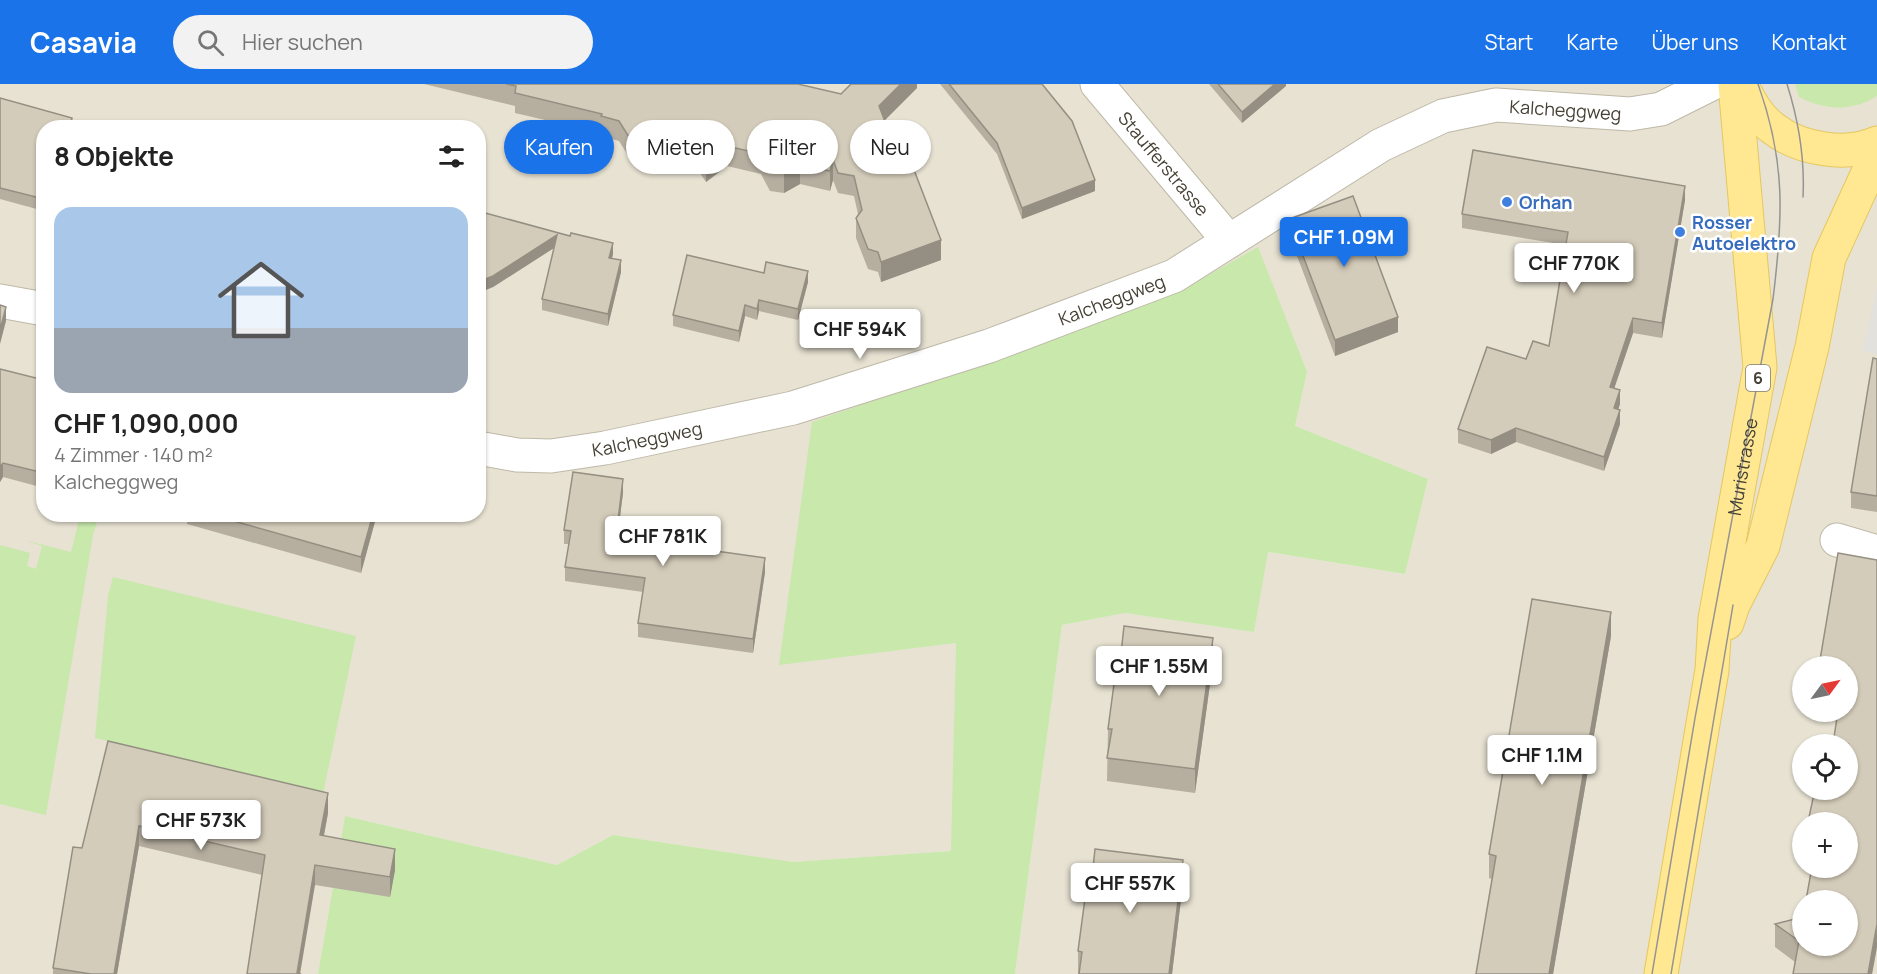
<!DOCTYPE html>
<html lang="de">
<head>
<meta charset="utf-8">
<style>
	body { margin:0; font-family:Manrope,sans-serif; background:#f2f2f2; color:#222; height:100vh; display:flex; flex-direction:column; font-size:22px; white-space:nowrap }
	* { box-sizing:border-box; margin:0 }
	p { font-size:20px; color:#767676 }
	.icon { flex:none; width:33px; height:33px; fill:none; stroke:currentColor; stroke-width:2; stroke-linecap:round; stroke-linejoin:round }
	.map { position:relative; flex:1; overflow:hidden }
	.side { position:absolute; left:36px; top:36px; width:450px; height:402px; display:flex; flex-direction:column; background:#fff; border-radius:24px; box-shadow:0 2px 4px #0004 }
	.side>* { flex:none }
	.banner { position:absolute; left:504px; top:36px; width:570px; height:54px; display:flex; gap:12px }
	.needle { width:39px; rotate:57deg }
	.fabs { position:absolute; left:1792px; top:572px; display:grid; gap:12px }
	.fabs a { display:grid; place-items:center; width:66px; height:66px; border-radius:50%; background:#fff; box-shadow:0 2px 4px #0004; font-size:30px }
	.price { position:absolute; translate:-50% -51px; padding:0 14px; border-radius:6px; background:#fff; color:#222; font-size:20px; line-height:39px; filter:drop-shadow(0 2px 3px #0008) }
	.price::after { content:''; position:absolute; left:50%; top:36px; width:18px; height:14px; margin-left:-9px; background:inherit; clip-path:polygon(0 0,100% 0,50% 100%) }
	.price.current { background:#1a73e8; color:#fff }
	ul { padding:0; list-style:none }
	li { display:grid; align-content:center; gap:12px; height:318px; padding:0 18px }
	li span { display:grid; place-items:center; height:186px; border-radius:18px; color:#555 }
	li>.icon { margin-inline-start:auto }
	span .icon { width:108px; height:108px; fill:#fffc; stroke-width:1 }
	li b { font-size:26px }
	h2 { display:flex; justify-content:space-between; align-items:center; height:72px; padding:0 18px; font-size:26px }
	.pill { padding:0 21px; border-radius:27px; background:#fff; box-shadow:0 2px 4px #0004; font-size:21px; line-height:54px }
	.pill.current { background:#1a73e8; color:#fff }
	header { display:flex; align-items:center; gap:36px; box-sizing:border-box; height:84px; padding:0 30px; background:#1a73e8; color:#fff }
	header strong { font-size:28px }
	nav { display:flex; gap:33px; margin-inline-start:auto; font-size:21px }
	.search { width:420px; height:54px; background:#f2f2f2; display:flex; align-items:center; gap:15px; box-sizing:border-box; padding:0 21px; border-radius:33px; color:#767676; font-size:22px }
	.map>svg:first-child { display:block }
</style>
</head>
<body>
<header>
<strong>Casavia</strong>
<div class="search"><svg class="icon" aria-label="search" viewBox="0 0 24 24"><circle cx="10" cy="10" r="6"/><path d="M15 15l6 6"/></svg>Hier suchen</div>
<nav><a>Start</a><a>Karte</a><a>Über uns</a><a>Kontakt</a></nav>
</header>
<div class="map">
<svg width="1877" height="890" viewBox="0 0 1877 890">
	<rect width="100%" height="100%" fill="#f3efe4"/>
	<!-- residential -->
	<path fill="#e7e2d2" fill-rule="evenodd" d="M 0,0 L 1877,0 L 1877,890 L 1015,890 L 1062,541 L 1125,529 L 1254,548 L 1267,468 L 1405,490 L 1428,395 L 1295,342 L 1307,288 L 779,580 L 956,559 L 952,767 L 793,778 L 613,751 L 557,781 L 345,732 L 318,890 L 0,890 ZM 44,44 L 478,44 L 478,430 L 44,430 ZM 1803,582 L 1848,582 L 1848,627 L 1803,627 ZM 1803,660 L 1848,660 L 1848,705 L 1803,705 ZM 1803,738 L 1848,738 L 1848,783 L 1803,783 ZM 1803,816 L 1848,816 L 1848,861 L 1803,861 Z"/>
	<!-- green -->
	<g fill="#c8e8ac">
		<path d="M 1795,0 L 1877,0 L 1877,12 C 1852,28 1825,26 1799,13 Z"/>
		<path d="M 1258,163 L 1307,288 L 1295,342 L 1428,395 L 1405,490 L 1268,468 L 1254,548 L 1125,529 L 1062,541 L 1015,890 L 318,890 L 345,732 L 557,781 L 613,751 L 793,778 L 951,767 L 956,559 L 779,581 L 812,338 L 1079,245 L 1182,206 Z"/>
		<path d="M 95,431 L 99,431 L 93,451 L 46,731 L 0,720 L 0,461 L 30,469 L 27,482 L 36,485 L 42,462 L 24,456 L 71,468 L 80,432 L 94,435 Z"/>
		<path d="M 113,493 L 356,552 L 323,710 L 95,654 L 108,512 Z"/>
	</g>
	<!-- parking -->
	<path fill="#e3e1dd" d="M 1877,202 L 1877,270 L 1863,267 Z"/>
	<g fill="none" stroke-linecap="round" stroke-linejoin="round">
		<defs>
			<g id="minor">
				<path id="s1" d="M 1097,0 L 1229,157"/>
				<path d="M 0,217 L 44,225"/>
				<path id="s2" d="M 478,364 L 517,371 L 551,372 L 605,364 L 793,324 L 989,262 L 1174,192 L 1381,61 L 1443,32 L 1496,21 L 1630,30 L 1661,25 L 1711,0"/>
				<path d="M 1837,456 L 1877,468"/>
			</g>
			<g id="primary">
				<path d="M 1741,0 C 1749,16 1758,34 1774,45 C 1800,65 1846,73 1877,59"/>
				<path d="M 1727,539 L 1733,521 L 1763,462 L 1812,263 L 1829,174 L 1877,69"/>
				<path id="s3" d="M 1661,890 L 1712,586 L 1715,535 L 1760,283 L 1735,0"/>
			</g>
		</defs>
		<!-- minor casing -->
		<use href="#minor" stroke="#beb8a7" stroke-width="35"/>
		<!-- primary casing -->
		<use href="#primary" stroke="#e5c760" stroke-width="35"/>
		<!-- minor -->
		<use href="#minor" stroke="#fff" stroke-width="33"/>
		<!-- primary -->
		<use href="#primary" stroke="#ffe891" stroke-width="33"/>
		<!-- tram -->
		<g stroke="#949494" stroke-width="1.5">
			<path d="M 1787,0 C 1799,38 1805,73 1803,113"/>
			<path d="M 1652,890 L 1695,634 L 1773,215 C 1783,134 1786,78 1758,0"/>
			<path d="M 1671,890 L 1733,521"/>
		</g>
	</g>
	<!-- wall -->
	<g fill="#b6afa0">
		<path d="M 424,0 L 798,0 L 841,10 L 917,0 L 917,4 L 885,36 L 941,176 L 881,198 L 878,188 L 868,185 L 856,154 L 856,134 L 858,130 L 854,112 L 838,109 L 833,96 L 830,107 L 800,100 L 784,109 L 770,107 L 761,90 L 727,82 L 706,98 L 690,74 L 658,66 L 643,76 L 629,73 L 619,57 L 601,52 L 601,49 L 515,29 L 515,22 Z"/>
		<path d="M 940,0 L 1042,0 L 1095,107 L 1022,135 L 997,70 Z"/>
		<path d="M 1209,0 L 1286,0 L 1286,2 L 1242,39 Z"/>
		<path d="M 0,14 L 72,44 L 44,44 L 44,127 L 0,115 Z"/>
		<path d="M 1685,116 L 1662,254 L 1633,249 L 1614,304 L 1620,320 L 1618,325 L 1620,340 L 1604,387 L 1516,358 L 1491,370 L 1458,359 L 1458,345 L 1526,275 L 1549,262 L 1566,161 L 1462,144 L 1462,130 Z"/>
		<path d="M 478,127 L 613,170 L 612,174 L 621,188 L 608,242 L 542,226 L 542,215 L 554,164 L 493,203 L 478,209 Z"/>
		<path d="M 1289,135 L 1398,248 L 1335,272 L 1289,151 Z"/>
		<path d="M 764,189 L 808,198 L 798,236 L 759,227 L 757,236 L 745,232 L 739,258 L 673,242 L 673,231 Z"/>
		<path d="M 1877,275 L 1877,428 L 1851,424 L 1851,408 Z"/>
		<path d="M 0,285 L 44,296 L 44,404 L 3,393 L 0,398 Z"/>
		<path d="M 623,409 L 617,453 L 765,488 L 753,569 L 638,553 L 638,539 L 643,508 L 565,497 L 565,483 L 569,460 L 564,460 L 564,446 Z"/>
		<path d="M 187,430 L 377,430 L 361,489 L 187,440 Z"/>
		<path d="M 1838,469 L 1877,863 L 1872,890 L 1793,890 L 1795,878 L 1775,863 L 1775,840 L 1803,833 L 1811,787 L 1805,783 L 1848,783 L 1848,705 L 1837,633 L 1820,630 L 1820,627 L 1848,627 Z"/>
		<path d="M 1611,552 L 1553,890 L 1476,890 L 1492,795 L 1489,794 L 1489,770 Z"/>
		<path d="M 1213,578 L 1195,709 L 1107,697 L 1108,645 Z"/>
		<path d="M 108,657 L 328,729 L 324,752 L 395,786 L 390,813 L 315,801 L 247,890 L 262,791 L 139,762 L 117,890 L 53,890 L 53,884 Z"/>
		<path d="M 1183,799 L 1172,890 L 1078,890 L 1078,867 Z"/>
	</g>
	<!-- shaded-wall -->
	<g fill="#948f82">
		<path d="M 901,0 L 917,0 L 917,4 L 879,42 L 879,22 Z"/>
		<path d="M 1275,0 L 1286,0 L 1286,2 L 1242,39 L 1242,28 Z"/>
		<path d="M 658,46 L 658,66 L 643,76 L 643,56 Z"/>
		<path d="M 727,62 L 727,82 L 706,98 L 706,78 Z"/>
		<path d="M 833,76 L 833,96 L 830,107 L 830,87 Z"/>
		<path d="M 800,80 L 800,100 L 784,109 L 784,89 Z"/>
		<path d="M 1095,96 L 1095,107 L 1022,135 L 1022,124 Z"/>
		<path d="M 1685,102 L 1685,116 L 1662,254 L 1662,239 Z"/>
		<path d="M 557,151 L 557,162 L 493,203 L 478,209 L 478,198 Z"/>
		<path d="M 941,156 L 941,176 L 881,198 L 881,178 Z"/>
		<path d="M 613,159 L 613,170 L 609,185 L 609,174 Z"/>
		<path d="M 621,176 L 621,188 L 608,242 L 608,230 Z"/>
		<path d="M 808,187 L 808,198 L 798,236 L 798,225 Z"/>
		<path d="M 759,216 L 759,227 L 757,236 L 757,225 Z"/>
		<path d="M 745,221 L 745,232 L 739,258 L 739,247 Z"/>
		<path d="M 6,223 L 6,237 L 0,260 L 0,246 Z"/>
		<path d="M 1398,233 L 1398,248 L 1335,272 L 1335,256 Z"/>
		<path d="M 1633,234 L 1633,249 L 1610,317 L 1610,303 Z"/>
		<path d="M 1620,306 L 1620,320 L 1614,338 L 1614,324 Z"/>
		<path d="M 1620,326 L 1620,340 L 1604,387 L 1604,373 Z"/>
		<path d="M 1516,344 L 1516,358 L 1491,370 L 1491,356 Z"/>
		<path d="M 3,379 L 3,393 L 0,398 L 0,383 Z"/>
		<path d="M 623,395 L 623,409 L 616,466 L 616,453 Z"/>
		<path d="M 373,430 L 377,430 L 361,489 L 361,473 Z"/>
		<path d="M 765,474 L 765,488 L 753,569 L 753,555 Z"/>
		<path d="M 1611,528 L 1611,552 L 1553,890 L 1549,890 Z"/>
		<path d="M 1213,554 L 1213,578 L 1195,709 L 1195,685 Z"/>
		<path d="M 328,709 L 328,729 L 320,771 L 320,751 Z"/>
		<path d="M 139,742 L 139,762 L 117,890 L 114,890 Z"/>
		<path d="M 395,765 L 395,786 L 390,813 L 390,793 Z"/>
		<path d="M 1183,776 L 1183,799 L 1172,890 L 1169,890 Z"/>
		<path d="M 315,781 L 315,801 L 300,890 L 297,890 Z"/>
		<path d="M 1877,840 L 1877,863 L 1872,890 L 1868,890 Z"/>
	</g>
	<!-- building -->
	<g fill="#d4ccba" stroke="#948f82" stroke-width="1.5">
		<path d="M 506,0 L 798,0 L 841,10 L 851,0 L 901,0 L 879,22 L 905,89 L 914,86 L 941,156 L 881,178 L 878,168 L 868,165 L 856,134 L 862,126 L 854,92 L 838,89 L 833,76 L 830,87 L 800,80 L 784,89 L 770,87 L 761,70 L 727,62 L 706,78 L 690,54 L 658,46 L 643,56 L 629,53 L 619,37 L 601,32 L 602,30 L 515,9 L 516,2 Z"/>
		<path d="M 949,0 L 1042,0 L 1072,37 L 1095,96 L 1022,124 L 997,59 Z"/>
		<path d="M 1218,0 L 1275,0 L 1242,28 Z"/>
		<path d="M 0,14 L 72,34 L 70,44 L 44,44 L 44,115 L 0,104 Z"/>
		<path d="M 1473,66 L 1685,102 L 1662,239 L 1633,234 L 1610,303 L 1620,306 L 1614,324 L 1620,326 L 1604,373 L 1516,344 L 1491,356 L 1458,345 L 1487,263 L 1526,275 L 1533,257 L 1549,262 L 1568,148 L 1462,130 Z"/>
		<path d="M 1353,112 L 1398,233 L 1335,256 L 1289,135 Z"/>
		<path d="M 478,127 L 570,152 L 571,149 L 613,159 L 609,174 L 621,176 L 608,230 L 542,215 L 557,151 L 493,192 L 478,198 Z"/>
		<path d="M 687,171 L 764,189 L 766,178 L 808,187 L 798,225 L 759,216 L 757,225 L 745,221 L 739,247 L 673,231 Z"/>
		<path d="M 0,221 L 6,223 L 0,246 Z"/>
		<path d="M 1873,274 L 1877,275 L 1877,412 L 1851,408 Z"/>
		<path d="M 0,285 L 44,296 L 44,389 L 3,379 L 0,383 Z"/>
		<path d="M 573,388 L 623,395 L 616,453 L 765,474 L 753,555 L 638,539 L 645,494 L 565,483 L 571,447 L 564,446 Z"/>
		<path d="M 209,430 L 373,430 L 361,473 Z"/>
		<path d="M 1838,469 L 1877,476 L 1877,840 L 1868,890 L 1793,890 L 1799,857 L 1775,840 L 1803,833 L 1803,861 L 1848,861 L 1848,816 L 1806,816 L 1812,783 L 1848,783 L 1848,738 L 1808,738 L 1815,705 L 1848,705 L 1848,660 L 1833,660 L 1838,627 L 1848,627 L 1848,582 L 1819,582 Z"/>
		<path d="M 1532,515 L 1611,528 L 1549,890 L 1476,890 L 1496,772 L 1489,770 Z"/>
		<path d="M 1124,542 L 1213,554 L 1195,685 L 1107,674 L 1112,645 L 1108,645 L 1118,570 L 1121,570 Z"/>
		<path d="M 108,657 L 328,709 L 320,751 L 395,765 L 390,793 L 315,781 L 297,889 L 301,890 L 247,890 L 265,771 L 139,742 L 114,890 L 91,890 L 53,884 L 73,763 L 82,764 Z"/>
		<path d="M 1095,765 L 1183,776 L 1169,890 L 1079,890 L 1082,868 L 1078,867 L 1088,792 L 1092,793 Z"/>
	</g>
	<!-- markers -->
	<g fill="#3f7fe0" stroke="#fff" stroke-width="2">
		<circle cx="1507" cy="118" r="6"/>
		<circle cx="1680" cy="148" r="6"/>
	</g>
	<g text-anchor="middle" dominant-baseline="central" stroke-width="5" stroke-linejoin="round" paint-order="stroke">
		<!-- shield labels -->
		<rect fill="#fff" stroke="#7d7971" stroke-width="1.5" x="1746" y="281" width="24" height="26" rx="4.5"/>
		<g font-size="16" font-weight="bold" fill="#454034">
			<text x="1758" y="294">6</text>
		</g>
		<!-- street labels -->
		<g font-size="18" fill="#454034" stroke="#fff">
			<text stroke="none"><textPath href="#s2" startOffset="1161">Kalcheggweg</textPath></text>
			<text stroke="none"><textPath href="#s1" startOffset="104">Staufferstrasse</textPath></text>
			<text stroke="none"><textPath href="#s2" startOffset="657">Kalcheggweg</textPath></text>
			<text stroke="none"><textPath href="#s2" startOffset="171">Kalcheggweg</textPath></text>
			<text stroke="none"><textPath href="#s3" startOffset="514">Muristrasse</textPath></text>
		</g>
		<!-- shop labels -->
		<g font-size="18" font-weight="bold" fill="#366cbe" stroke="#fff" text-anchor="start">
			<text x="1519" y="118">Orhan</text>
			<text x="1692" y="138">Rosser<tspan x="1692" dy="21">Autoelektro</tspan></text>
		</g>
	</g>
</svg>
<div class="fabs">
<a><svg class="needle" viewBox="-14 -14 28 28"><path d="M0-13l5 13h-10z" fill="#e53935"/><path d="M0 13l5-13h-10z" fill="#767676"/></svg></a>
<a><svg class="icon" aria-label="locate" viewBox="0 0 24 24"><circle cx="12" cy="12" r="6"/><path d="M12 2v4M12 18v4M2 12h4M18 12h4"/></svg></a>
<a>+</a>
<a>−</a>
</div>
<b class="price current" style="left:1344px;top:184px">CHF 1.09M</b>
<b class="price" style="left:1574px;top:210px">CHF 770K</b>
<b class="price" style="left:860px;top:276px">CHF 594K</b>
<b class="price" style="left:663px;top:483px">CHF 781K</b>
<b class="price" style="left:1159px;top:613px">CHF 1.55M</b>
<b class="price" style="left:1542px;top:702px">CHF 1.1M</b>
<b class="price" style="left:201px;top:767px">CHF 573K</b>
<b class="price" style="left:1130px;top:830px">CHF 557K</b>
<div class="banner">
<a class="pill current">Kaufen</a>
<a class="pill">Mieten</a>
<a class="pill">Filter</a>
<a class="pill">Neu</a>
</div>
<section class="side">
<h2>8 Objekte<svg class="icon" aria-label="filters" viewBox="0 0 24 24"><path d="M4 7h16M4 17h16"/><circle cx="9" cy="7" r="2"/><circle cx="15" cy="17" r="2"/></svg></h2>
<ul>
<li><span style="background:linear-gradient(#a9c7e8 65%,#9aa5b1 0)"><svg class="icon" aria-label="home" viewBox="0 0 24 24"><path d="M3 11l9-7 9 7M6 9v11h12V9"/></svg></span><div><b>CHF 1,090,000</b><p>4 Zimmer · 140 m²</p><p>Kalcheggweg</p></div></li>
</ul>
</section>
</div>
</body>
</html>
